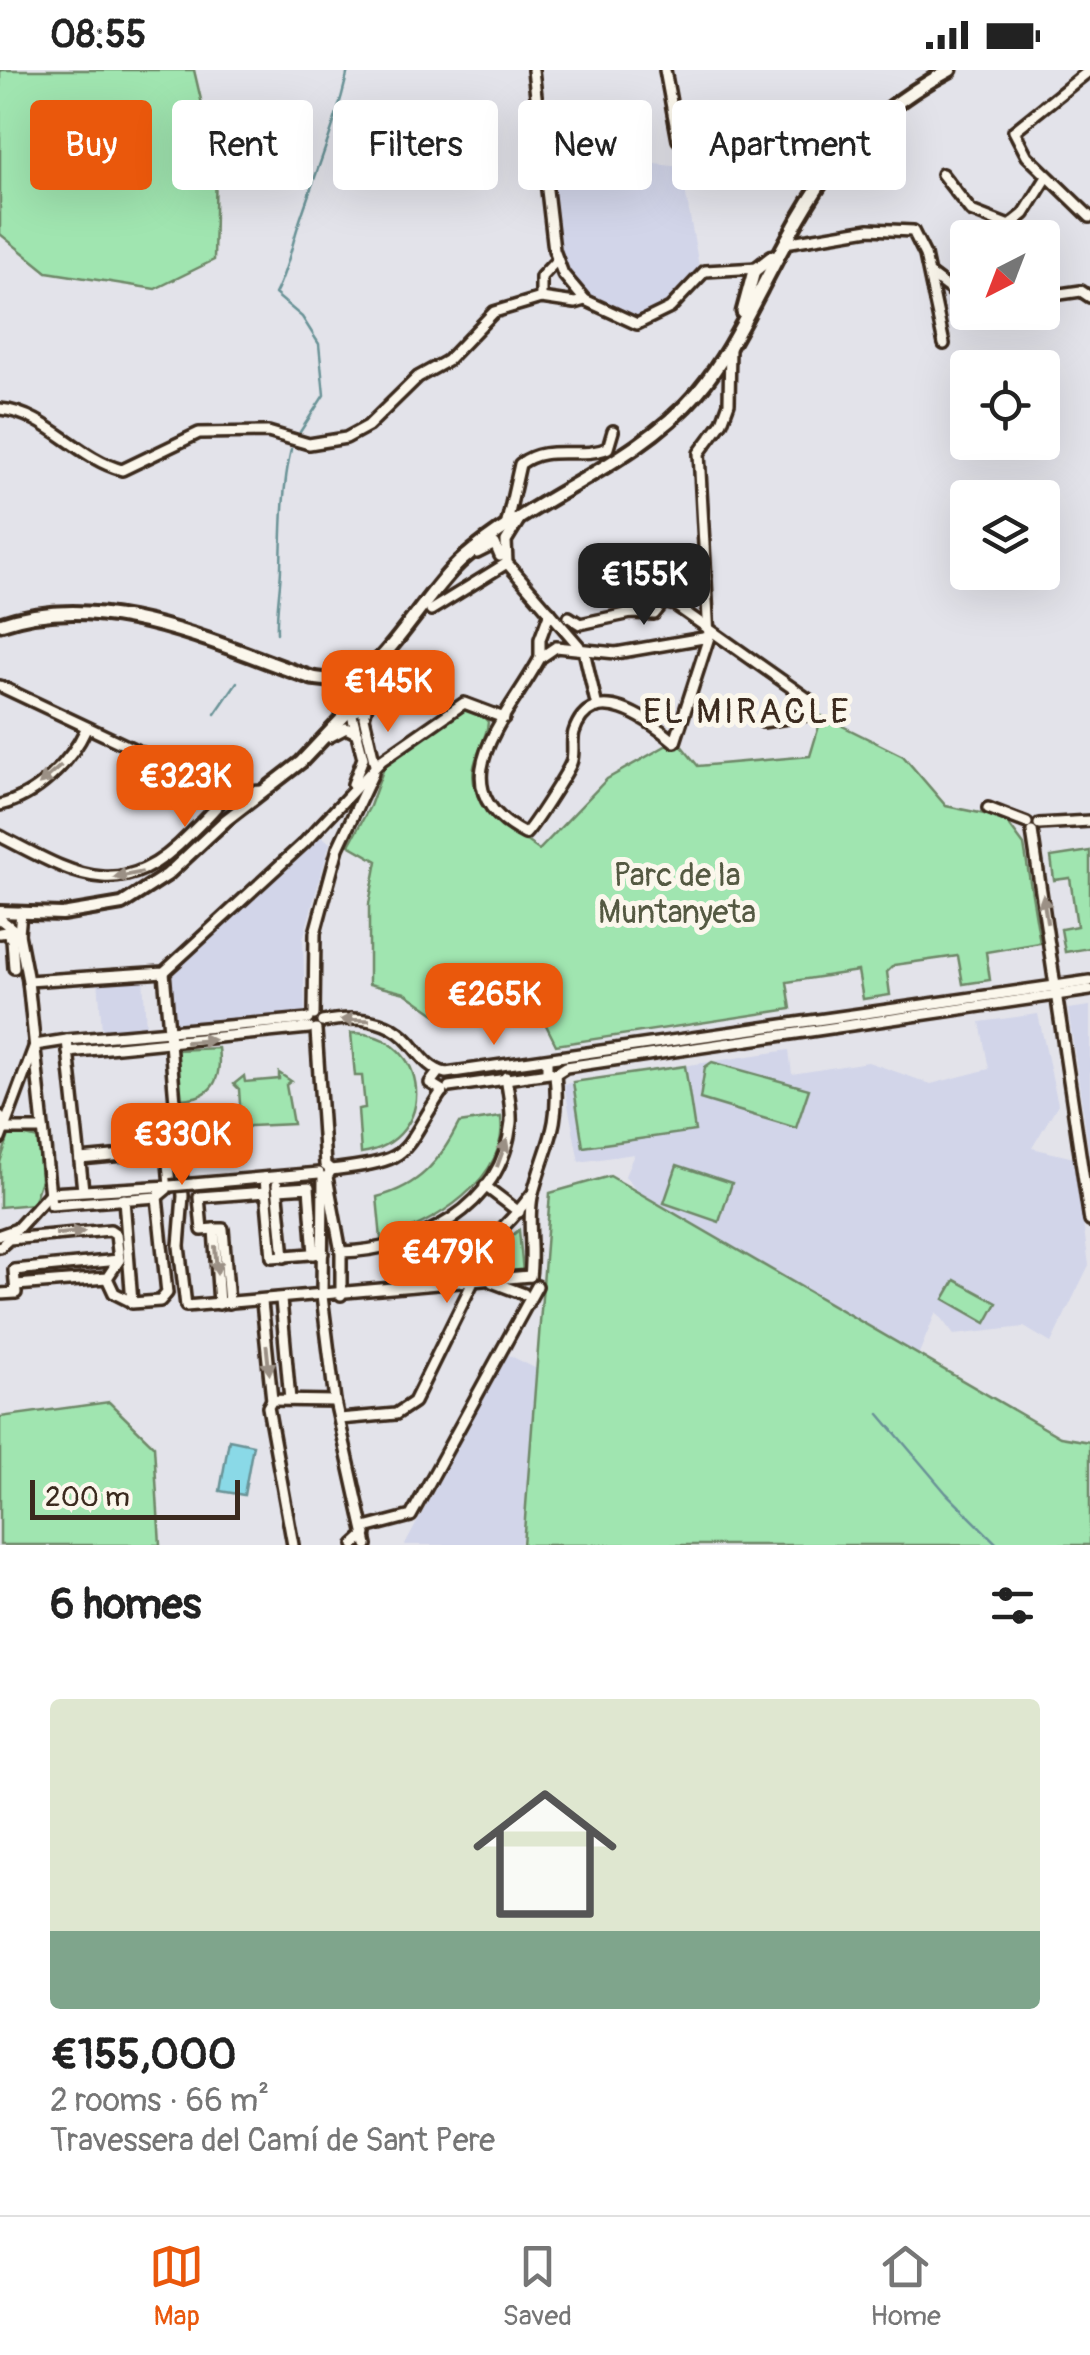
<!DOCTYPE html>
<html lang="en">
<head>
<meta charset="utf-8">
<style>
	body { margin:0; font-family:Pangolin,sans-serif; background:#f6f6f6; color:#222; height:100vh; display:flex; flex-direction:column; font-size:38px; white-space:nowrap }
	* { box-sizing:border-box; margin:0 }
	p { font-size:32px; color:#767676 }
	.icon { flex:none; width:55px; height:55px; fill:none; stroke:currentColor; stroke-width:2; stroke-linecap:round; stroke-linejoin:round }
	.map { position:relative; height:1475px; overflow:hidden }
	.details { display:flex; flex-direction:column; background:#fff; flex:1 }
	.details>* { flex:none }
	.banner { position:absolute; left:30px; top:30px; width:1030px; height:90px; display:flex; gap:20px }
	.needle { width:65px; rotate:222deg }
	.controls { position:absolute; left:950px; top:150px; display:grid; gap:20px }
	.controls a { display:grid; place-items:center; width:110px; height:110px; border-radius:10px; background:#fff; box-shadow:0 10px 40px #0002; font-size:50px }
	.scale { position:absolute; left:30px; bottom:25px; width:210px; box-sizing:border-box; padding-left:10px; border:5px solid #3b2a1e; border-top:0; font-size:28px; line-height:35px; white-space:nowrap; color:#3b2a1e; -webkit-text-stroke:8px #fbf7ec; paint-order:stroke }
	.price { position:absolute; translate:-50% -85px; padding:0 22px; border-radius:20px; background:#ea580c; color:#fff; font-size:32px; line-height:65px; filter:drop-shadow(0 2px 5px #0008) }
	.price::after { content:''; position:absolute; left:50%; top:60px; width:30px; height:22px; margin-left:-15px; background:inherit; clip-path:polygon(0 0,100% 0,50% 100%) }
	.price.on { background:#222; color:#fff }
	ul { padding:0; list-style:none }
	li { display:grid; align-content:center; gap:20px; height:530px; padding:0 50px }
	li span { display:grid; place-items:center; height:310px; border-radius:10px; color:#555 }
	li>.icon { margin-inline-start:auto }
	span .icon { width:180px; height:180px; fill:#fffc; stroke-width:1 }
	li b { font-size:42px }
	h2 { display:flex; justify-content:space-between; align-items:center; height:120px; padding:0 50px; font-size:42px }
	.tag { padding:0 35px; border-radius:10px; background:#fff; box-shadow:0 10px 40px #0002; font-size:35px; line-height:90px }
	.tag.on { background:#ea580c; color:#fff }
	.status { display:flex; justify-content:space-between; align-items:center; height:70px; padding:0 50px; background:#fff; direction:ltr }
	.status svg { height:28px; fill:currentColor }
	.menu { display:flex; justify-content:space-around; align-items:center; height:140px; border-top:2px solid #e0e0e0; background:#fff; font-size:28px; color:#767676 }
	.menu a { display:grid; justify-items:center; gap:5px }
	.menu .on { color:#ea580c }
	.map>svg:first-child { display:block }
</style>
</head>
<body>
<div class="status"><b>08:55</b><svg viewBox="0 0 49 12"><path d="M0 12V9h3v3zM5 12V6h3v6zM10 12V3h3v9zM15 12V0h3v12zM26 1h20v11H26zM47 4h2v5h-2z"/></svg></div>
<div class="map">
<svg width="1090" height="1475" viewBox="0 0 1090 1475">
	<rect width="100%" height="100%" fill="#e3e3ea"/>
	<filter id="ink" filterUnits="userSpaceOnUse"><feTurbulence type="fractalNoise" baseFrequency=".01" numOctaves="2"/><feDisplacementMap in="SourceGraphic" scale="20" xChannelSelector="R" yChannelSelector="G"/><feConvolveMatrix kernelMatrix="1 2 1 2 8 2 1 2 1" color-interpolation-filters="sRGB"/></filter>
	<g filter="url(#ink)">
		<!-- built -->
		<g fill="#d2d5e9">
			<path d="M 640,92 L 681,97 L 700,202 L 674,232 L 639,250 L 589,229 L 561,193 L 546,93 L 592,99 Z"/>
			<path d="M 319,764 L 330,773 L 303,869 L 305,943 L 175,954 L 169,908 Z"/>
			<path d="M 143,907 L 146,957 L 102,960 L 98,910 Z"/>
			<path d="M 1090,936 L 1090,1089 L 1068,939 Z"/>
			<path d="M 1038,944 L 1058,1034 L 1032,1078 L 1074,1088 L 1089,1195 L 1051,1273 L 1024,1257 L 954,1265 L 936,1242 L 899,1332 L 645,1132 L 625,1106 L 634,1084 L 579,1092 L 564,1014 L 789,980 L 792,1004 L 868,992 L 931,1014 L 989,999 L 980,952 Z"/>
			<path d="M 507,1284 L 545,1303 L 521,1475 L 405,1475 Z"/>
		</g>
		<!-- green -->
		<g fill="#a0e5b0" stroke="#6e8867" stroke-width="2.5">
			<path d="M 0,0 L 194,0 L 216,94 L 214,190 L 155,219 L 47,202 L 0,164 Z"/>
			<path d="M 466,639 L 480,642 L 488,652 C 487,668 477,681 474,697 C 467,738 511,759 539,780 L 607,709 L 669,674 L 680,674 L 698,696 L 810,686 L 822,646 L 903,686 L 946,736 L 1004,748 L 1024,775 L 1040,873 L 986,882 L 990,910 L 963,914 L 958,886 L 894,895 L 887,902 L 890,925 L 863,929 L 858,901 L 787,912 L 791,939 L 556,975 L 535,933 L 438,946 L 405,923 L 369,914 L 369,834 L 377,791 L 349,775 L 370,736 L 385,695 Z"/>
			<path d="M 1090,781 L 1090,878 L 1065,882 L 1061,859 L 1077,856 L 1070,808 L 1054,810 L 1051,787 Z"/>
			<path d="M 351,963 C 432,963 440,1071 361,1083 L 358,1039 L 365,1038 L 362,1006 L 355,1006 Z"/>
			<path d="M 218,978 C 222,1009 214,1028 180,1029 L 176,980 Z"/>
			<path d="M 712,992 L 809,1019 L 796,1058 L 700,1029 L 705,997 Z"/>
			<path d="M 685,996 L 695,1061 L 583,1077 L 573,1012 Z"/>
			<path d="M 279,1003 L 291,1011 L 286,1015 L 293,1054 L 250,1056 L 244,1060 L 236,1051 L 241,1049 L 239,1019 L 234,1014 L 244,1006 L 245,1012 L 279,1009 Z"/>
			<path d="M 501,1047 C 509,1109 432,1156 381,1169 L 377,1127 C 420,1116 440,1091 459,1053 Z"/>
			<path d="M 10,1062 L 38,1069 L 41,1110 L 33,1134 L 0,1137 L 0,1092 Z"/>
			<path d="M 677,1095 L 732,1113 L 719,1152 L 664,1133 Z"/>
			<path d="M 610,1106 L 1060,1367 L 1090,1372 L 1090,1475 L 523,1475 L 550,1123 Z"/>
			<path d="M 519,1160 L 523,1203 L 464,1212 L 463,1205 Z"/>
			<path d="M 955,1210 L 997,1233 L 986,1253 L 944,1229 Z"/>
			<path d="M 109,1332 L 154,1376 L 160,1475 L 0,1475 L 0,1347 Z"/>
		</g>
		<!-- water -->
		<path fill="#8ad9e7" stroke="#6a9397" stroke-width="2.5" d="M 229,1370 L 253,1375 L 244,1425 L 220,1421 Z"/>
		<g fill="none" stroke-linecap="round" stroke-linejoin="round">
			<!-- stream -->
			<g stroke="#6a9397" stroke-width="2.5">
				<path d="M 300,362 L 324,325 L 319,274 L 302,247 L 275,224 C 288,200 291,176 300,150 C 317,99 337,52 348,0"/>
				<path d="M 277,563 C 276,541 280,522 281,499 C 282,458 282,420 291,379"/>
				<path d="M 215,644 L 237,612"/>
				<path d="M 879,1344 L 946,1423 L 998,1475"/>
			</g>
			<defs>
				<g id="minor">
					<path d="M 533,0 L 554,180 L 563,204 L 585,230"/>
					<path d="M 665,0 L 678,70"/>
					<path d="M 1090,0 L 1014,61 L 1027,86 L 1090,147"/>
					<path d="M 942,104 L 971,141 L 1009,156 L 1024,144 L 1047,107"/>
					<path d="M 785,173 L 869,159 L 913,161 L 925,185 L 944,274"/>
					<path d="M 931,205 L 963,229 L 968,223"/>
					<path d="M 1042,220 L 1053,225 L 1081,221 L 1090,227"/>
					<path d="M 541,228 L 541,207 L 557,190"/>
					<path d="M 0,339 C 47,343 77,388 122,400 L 199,363 L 268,362 L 309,374 L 346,368 L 368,356 L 418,307 L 447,291 L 494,242 L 541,228 L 575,233 L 585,230 L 637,254 L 670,238 L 705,201 L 758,198"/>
					<path d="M 519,450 L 506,471 L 507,493 L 579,576"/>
					<path d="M 506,457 L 520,394 C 547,373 580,390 608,378 L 613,361"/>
					<path d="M 477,483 L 495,474 L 500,486"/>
					<path d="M 431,540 L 507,493"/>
					<path d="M 631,543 L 637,528 L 654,524 L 664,532"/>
					<path d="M 569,547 L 580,554 L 631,543 L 654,544 L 664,532 L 675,535 L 808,629 L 811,640 L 806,645 L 763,652"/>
					<path d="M 709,567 L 616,583 L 556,577 L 540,588 C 508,648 434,717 525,764 C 532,758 567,703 571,693 C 575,684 571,672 574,662 C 592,608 650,651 675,672 L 709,567 L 699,383 L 722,352 L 729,333 L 730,276"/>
					<path d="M 585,585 L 597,637"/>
					<path d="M 540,588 L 540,569 L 550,542"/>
					<path d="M 0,616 L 227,723 L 263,721"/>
					<path d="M 367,635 L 364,647 L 375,695"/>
					<path d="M 351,641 L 363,688 L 353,714"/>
					<path d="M 329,667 L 346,658 L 358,664"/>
					<path d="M 0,735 C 37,726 71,692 86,659"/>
					<path d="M 988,738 L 1027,753"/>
					<path d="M 1039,754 L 1090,751"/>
					<path d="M 1032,761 L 1090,1151"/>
					<path d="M 0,766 C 77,806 122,835 190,764 C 203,751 218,738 227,723"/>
					<path d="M 21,842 L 19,864 L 28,911 L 51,1135 L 157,1127 L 170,1116"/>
					<path d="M 0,849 L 19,864"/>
					<path d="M 0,863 L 6,862 L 12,869 L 14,898"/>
					<path d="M 164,902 L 183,1126 L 179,1176 L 186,1236 L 530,1206"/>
					<path d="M 28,911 L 164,902 L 304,773 L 382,690 L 464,633 L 504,648"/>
					<path d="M 314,945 L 315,863 L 338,778 L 373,703"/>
					<path d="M 322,952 C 353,946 388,947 410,973 C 421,986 429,999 446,1003 L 1090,911"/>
					<path d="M 316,960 L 325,1095 L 331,1100 L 327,1107 L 341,1182 L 341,1225"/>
					<path d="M 67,970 L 308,949"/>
					<path d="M 68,982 L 309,958"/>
					<path d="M 439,1001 L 430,1013 L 443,1021"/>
					<path d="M 555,1004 L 566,997 L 1090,920"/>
					<path d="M 449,1017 L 549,1003"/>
					<path d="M 0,1046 L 3,1059 L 43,1059"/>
					<path d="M 0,1069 L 35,975 L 67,970 L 83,1120"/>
					<path d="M 80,1089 L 167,1081 L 170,1116"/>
					<path d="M 331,1100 C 417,1089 398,1086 442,1021"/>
					<path d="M 323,1107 L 322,1226 L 335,1331 L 367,1475"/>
					<path d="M 265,1108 L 272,1187 L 323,1183"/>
					<path d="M 193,1114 L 319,1103"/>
					<path d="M 277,1115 L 284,1187"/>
					<path d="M 485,1116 L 519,1142"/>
					<path d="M 278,1119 L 309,1117 L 314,1184"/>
					<path d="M 50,1123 L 170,1116"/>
					<path d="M 124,1129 L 132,1233 L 160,1231 L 167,1223 L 157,1127"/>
					<path d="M 214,1159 L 202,1160 L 199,1127 L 266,1122"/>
					<path d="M 433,1161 L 454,1197"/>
					<path d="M 0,1165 L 17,1159 L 50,1123"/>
					<path d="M 0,1177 L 9,1169 L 110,1160 L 116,1164 L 119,1190 L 107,1208 L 16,1215"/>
					<path d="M 341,1182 C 417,1180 502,1139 511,1053 C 512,1038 508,1022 506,1007"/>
					<path d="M 530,1206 C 534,1180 527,1153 532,1127 C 544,1077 561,1061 555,1004 L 547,1001 L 547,992"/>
					<path d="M 107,1208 L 114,1223 L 132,1232"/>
					<path d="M 492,1212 L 524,1224"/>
					<path d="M 410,1216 C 462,1196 497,1170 531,1125"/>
					<path d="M 0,1224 L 16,1223 L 14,1200 L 119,1190"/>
					<path d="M 281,1230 L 290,1330"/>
					<path d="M 262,1232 L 272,1330 L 335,1331"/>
					<path d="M 219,1234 L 214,1159 L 223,1159 L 229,1233"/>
					<path d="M 272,1330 L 268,1337 L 293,1475"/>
					<path d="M 340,1349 L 396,1344 L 414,1332 L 472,1214"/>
					<path d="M 365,1458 L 411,1446 L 537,1216"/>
					<path d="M 354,1475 L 366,1464"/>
				</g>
				<path id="tertiary" d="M 0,842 L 62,844 L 122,834 L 167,805 L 226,750 L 301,692 L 350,640"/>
				<g id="secondary">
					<path d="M 743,242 L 754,201 L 772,187"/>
					<path d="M 0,554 C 106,518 213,574 312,608 C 327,610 342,613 357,607 C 387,594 432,515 463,489 C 535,426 634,396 698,322 C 724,291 742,255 761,219 C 814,117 845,56 950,0"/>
					<path d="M 346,610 L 339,618 L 340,633 L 351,641 L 364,638 L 380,591"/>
				</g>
			</defs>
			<!-- minor casing -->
			<use href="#minor" stroke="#3b2a1e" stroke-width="16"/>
			<!-- tertiary casing -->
			<use href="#tertiary" stroke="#3b2a1e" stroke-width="18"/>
			<!-- secondary casing -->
			<use href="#secondary" stroke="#3b2a1e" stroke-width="19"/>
			<!-- minor -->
			<use href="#minor" stroke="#fbf7ec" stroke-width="9"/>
			<!-- tertiary -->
			<use href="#tertiary" stroke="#fbf7ec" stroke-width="10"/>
			<!-- secondary -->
			<use href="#secondary" stroke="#fbf7ec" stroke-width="11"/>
			<defs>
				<path id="minor-bridge" d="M 170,1116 L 193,1114"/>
			</defs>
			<!-- minor-bridge casing -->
			<use href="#minor-bridge" stroke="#3b2a1e" stroke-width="16" stroke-linecap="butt"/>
			<!-- minor-bridge -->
			<use href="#minor-bridge" stroke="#fbf7ec" stroke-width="9"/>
		</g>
		<!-- one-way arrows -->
		<defs><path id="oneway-solid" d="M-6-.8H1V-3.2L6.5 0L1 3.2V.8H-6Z" transform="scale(2.5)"/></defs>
		<g fill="#9b9085">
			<use href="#oneway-solid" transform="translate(50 705) rotate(139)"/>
			<use href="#oneway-solid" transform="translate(128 805) rotate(169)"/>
			<use href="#oneway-solid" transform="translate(1045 839) rotate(-99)"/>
			<use href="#oneway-solid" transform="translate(355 950) rotate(-179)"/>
			<use href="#oneway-solid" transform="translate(200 971) rotate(-5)"/>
			<use href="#oneway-solid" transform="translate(502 1083) rotate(-70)"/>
			<use href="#oneway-solid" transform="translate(70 1163) rotate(-5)"/>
			<use href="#oneway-solid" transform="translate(216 1190) rotate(86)"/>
			<use href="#oneway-solid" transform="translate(268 1290) rotate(84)"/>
		</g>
	</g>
	<g text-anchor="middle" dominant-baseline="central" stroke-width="10" stroke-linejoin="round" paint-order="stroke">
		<!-- park labels -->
		<g font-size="32" fill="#545942" stroke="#fbf7ec">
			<text x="677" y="806">Parc de la<tspan x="677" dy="37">Muntanyeta</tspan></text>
		</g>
		<!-- neighbourhood labels -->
		<g font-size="35" letter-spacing="2.5" fill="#3b2a1e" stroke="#fbf7ec">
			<text x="747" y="642">EL MIRACLE</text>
		</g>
	</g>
</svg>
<div class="controls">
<a><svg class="needle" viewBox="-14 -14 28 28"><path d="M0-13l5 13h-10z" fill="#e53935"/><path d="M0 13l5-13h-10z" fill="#767676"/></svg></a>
<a><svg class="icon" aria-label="locate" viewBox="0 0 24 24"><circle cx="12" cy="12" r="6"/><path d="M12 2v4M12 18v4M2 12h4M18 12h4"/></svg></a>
<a><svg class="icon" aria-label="layers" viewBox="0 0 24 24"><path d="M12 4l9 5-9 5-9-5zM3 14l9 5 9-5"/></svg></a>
</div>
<div class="scale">200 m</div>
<b class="price on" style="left:644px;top:558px">€155K</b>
<b class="price" style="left:388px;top:665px">€145K</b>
<b class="price" style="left:185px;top:760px">€323K</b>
<b class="price" style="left:494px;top:978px">€265K</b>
<b class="price" style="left:182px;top:1118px">€330K</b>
<b class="price" style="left:447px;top:1236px">€479K</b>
<div class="banner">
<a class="tag on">Buy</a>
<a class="tag">Rent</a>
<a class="tag">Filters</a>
<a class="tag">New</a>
<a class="tag">Apartment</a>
</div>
</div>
<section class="details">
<h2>6 homes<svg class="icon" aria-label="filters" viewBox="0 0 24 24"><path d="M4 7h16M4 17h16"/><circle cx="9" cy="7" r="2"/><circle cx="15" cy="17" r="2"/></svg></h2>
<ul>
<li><span style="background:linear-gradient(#dfe7d0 75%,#7fa58c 0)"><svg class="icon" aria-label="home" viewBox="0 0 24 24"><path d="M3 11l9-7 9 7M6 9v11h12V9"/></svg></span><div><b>€155,000</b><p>2 rooms · 66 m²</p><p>Travessera del Camí de Sant Pere</p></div></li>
</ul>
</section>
<nav class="menu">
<a class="on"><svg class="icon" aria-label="map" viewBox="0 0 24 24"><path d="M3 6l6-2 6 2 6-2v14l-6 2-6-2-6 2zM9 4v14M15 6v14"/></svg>Map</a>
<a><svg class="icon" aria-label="saved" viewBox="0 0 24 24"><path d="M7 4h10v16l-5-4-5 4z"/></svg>Saved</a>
<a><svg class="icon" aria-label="home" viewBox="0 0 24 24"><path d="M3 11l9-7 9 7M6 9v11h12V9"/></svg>Home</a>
</nav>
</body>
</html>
